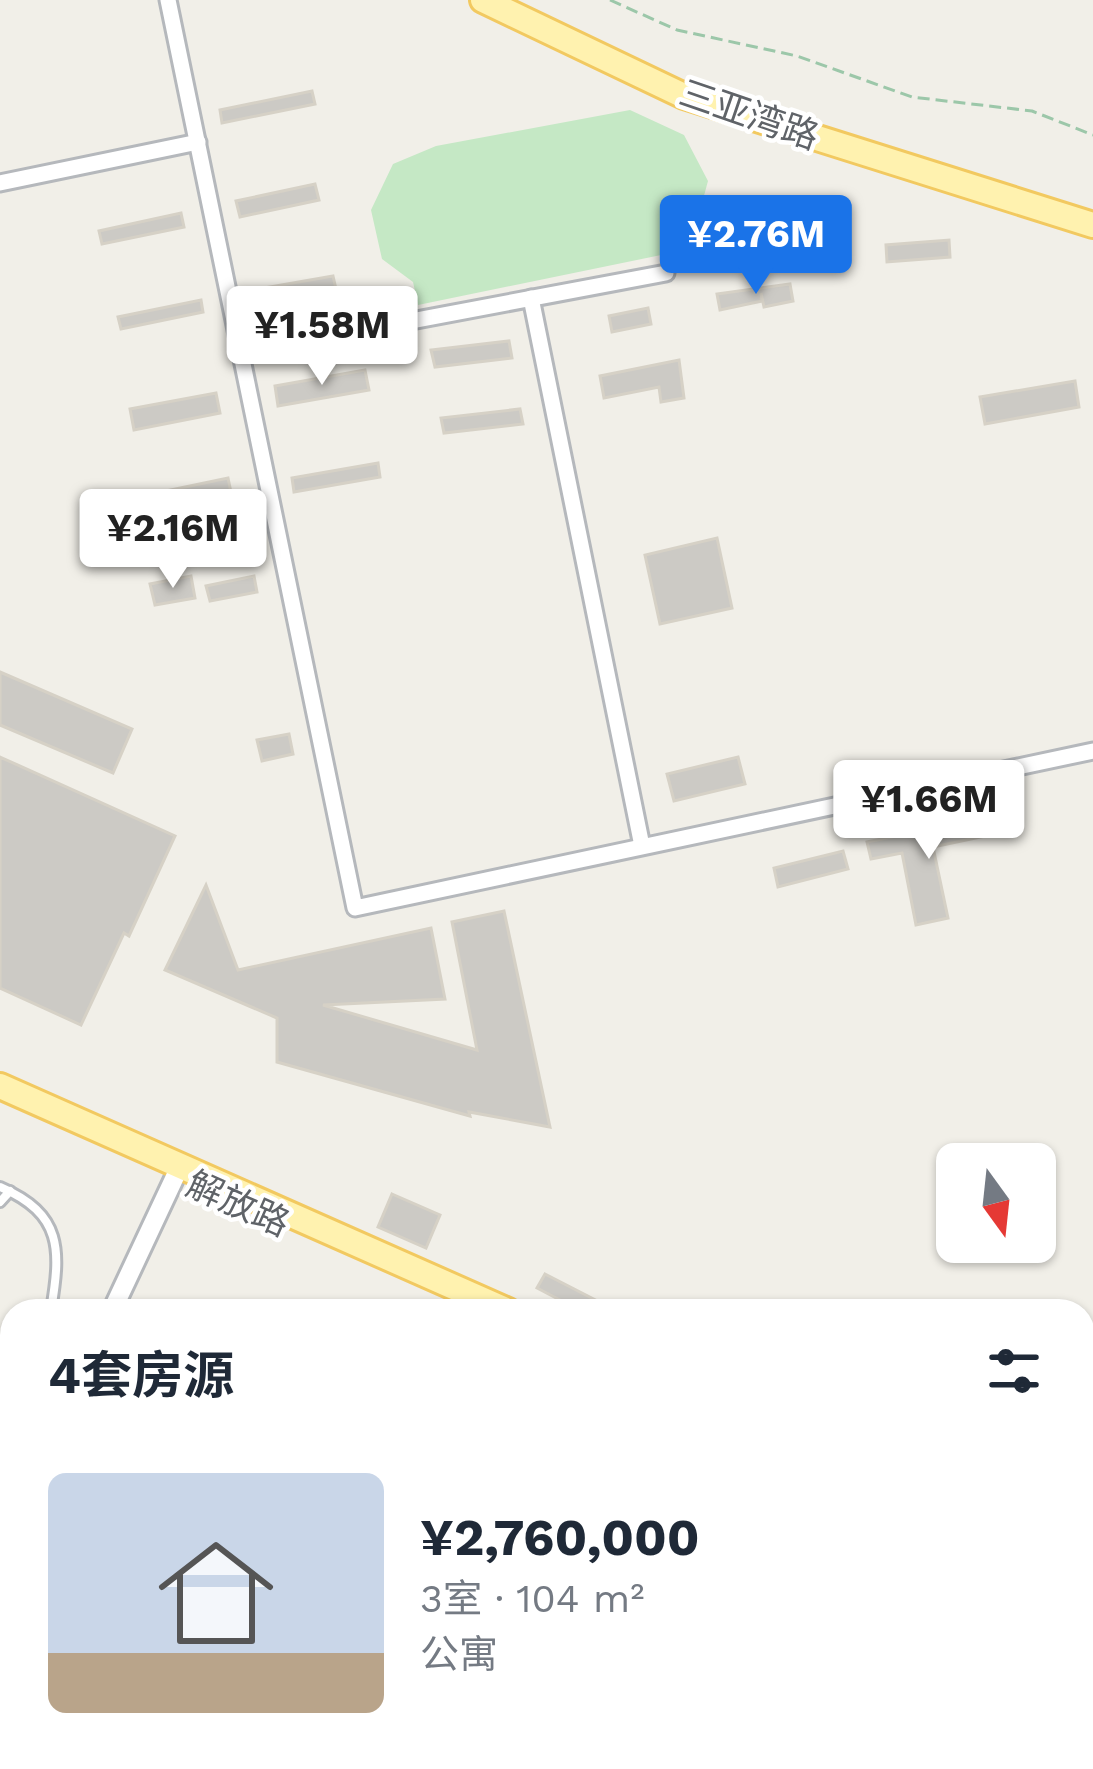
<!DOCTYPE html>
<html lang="zh">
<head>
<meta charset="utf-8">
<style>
	body { margin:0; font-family:"Work Sans","Noto Sans SC",sans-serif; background:#f6f6f7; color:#1f2937; height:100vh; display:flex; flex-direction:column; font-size:45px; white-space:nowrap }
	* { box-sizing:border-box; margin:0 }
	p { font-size:39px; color:#747a83 }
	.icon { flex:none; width:66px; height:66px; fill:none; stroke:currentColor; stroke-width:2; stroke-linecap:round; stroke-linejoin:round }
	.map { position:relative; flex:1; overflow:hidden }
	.panel { position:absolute; left:0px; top:1299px; width:1095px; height:471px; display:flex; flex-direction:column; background:#fff; border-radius:36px 36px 0 0; box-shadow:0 3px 9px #0004 }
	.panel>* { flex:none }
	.needle { width:78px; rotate:165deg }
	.controls { position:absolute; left:936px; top:1143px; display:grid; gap:24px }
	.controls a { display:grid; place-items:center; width:120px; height:120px; border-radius:18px; background:#fff; box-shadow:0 3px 9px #0004; font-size:60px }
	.price { position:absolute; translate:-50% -102px; padding:0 27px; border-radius:12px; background:#fff; color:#222; font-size:39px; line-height:78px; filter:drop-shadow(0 3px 6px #0008) }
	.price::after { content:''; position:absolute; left:50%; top:72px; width:36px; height:27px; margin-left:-18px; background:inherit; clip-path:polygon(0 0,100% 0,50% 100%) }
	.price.active { background:#1a73e8; color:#fff }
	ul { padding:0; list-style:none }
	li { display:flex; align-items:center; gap:36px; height:300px; padding:0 48px }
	li span { display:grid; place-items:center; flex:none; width:336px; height:240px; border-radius:18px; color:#555 }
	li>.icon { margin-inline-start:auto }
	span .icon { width:144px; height:144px; fill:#fffc; stroke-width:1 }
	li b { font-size:51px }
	h2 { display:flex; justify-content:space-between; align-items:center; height:144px; padding:0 48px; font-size:51px }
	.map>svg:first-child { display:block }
</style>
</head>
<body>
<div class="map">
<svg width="1093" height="1769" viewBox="0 0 1093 1769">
	<rect width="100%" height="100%" fill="#f1efe8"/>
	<!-- green -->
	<path fill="#c5e8c5" d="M 630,110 L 684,135 L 708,181 L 699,214 L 688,230 L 700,247 L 418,305 L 413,282 L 382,259 L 371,210 L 393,164 L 436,146 Z"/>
	<!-- building -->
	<g fill="#cccac5" stroke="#d6d1c6" stroke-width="3">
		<path d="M 312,91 L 315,104 L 222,123 L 220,110 Z"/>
		<path d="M 315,184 L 319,200 L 240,217 L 236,201 Z"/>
		<path d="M 181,213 L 184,227 L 102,244 L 99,231 Z"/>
		<path d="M 949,240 L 950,257 L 887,262 L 886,245 Z"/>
		<path d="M 333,276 L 336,289 L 255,303 L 253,290 Z"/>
		<path d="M 790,284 L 793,301 L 764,307 L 761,293 L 762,301 L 720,310 L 717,294 Z"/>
		<path d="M 201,300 L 203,312 L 121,329 L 118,317 Z"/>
		<path d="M 648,308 L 651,324 L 612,332 L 609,316 Z"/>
		<path d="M 509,341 L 512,358 L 435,367 L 431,350 Z"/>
		<path d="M 679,360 L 684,398 L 661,402 L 659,387 L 604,398 L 600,376 Z"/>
		<path d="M 365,370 L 369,390 L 278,406 L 275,386 Z"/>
		<path d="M 1075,381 L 1079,407 L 985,424 L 980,397 Z"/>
		<path d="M 216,393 L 220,413 L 134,430 L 130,409 Z"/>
		<path d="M 520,409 L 523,424 L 444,433 L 441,418 Z"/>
		<path d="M 378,463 L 380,477 L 294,492 L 292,478 Z"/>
		<path d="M 228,478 L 232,497 L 151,514 L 147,495 Z"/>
		<path d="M 717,538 L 732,608 L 660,624 L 645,555 Z"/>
		<path d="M 191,576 L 195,598 L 155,605 L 150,584 Z"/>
		<path d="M 254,576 L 257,592 L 210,601 L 206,586 Z"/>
		<path d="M 0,672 L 132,729 L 113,773 L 0,725 Z"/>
		<path d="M 289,734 L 293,754 L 262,761 L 257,740 Z"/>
		<path d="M 0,757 L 175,836 L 129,936 L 124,933 L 81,1025 L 0,988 Z"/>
		<path d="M 738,757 L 745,784 L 674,801 L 667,774 Z"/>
		<path d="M 995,816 L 999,833 L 933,847 L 948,918 L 916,925 L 902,853 L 871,859 L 867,842 Z"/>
		<path d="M 843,851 L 848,869 L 778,887 L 774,868 Z"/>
		<path d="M 206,885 L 238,970 L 431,928 L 445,999 L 323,1005 L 477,1050 L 452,922 L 504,911 L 550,1127 L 469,1112 L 470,1116 L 277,1062 L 277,1018 L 165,970 Z"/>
		<path d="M 392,1194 L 440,1215 L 426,1248 L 378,1227 Z"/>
		<path d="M 545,1274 L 617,1311 L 581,1311 L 537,1288 Z"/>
	</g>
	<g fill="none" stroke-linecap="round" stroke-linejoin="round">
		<defs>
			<g id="service">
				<path d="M 0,1187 C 63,1214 61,1250 51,1310"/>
				<path d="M 0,1202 L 10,1191"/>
				<path d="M 0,1360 L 12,1351"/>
				<path d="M 0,1489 L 12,1494"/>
				<path d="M 949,1769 L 954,1758"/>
			</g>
			<g id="minor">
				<path d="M 168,0 L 355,908 L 1093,751"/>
				<path d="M 0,183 L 198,142"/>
				<path d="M 531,298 L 642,846"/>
				<path d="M 241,353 L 666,273"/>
			</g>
			<g id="tertiary">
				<path d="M 112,1311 L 181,1164"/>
				<path d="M 0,1552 L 12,1526"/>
			</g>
			<g id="primary">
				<path d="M 483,0 L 684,96 L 1093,225"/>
				<path d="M 0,1086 L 508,1311"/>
				<path d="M 1083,1586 L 1093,1590"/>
			</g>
		</defs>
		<!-- service casing -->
		<use href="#service" stroke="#b5b8bc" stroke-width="14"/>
		<!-- minor casing -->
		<use href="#minor" stroke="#b5b8bc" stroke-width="21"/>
		<!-- tertiary casing -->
		<use href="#tertiary" stroke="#b5b8bc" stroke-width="24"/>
		<!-- primary casing -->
		<use href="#primary" stroke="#f2c960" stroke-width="30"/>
		<!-- path -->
		<path stroke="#9cc7a9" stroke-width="3" stroke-dasharray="12 6" stroke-linecap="butt" d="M 610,0 L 677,30 L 797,56 L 912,97 L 1032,111 L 1093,135"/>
		<!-- service -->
		<use href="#service" stroke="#fff" stroke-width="8"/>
		<!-- minor -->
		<use href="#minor" stroke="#fff" stroke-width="15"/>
		<!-- tertiary -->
		<use href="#tertiary" stroke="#fff" stroke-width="18"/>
		<!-- primary -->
		<use href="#primary" stroke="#fff2af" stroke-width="24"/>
	</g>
	<g text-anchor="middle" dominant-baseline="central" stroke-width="9" stroke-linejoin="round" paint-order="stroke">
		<!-- street labels -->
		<g font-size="36" fill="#5f6368" stroke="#fff">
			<text transform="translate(749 115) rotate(19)">三亚湾路</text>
			<text transform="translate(238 1204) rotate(24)">解放路</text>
		</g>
	</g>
</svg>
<div class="controls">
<a><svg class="needle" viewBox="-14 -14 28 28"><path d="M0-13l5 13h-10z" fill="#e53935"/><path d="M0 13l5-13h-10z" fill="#747a83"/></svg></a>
</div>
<b class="price active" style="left:756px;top:297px">¥2.76M</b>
<b class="price" style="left:322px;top:388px">¥1.58M</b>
<b class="price" style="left:173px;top:591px">¥2.16M</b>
<b class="price" style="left:929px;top:862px">¥1.66M</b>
<section class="panel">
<h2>4套房源<svg class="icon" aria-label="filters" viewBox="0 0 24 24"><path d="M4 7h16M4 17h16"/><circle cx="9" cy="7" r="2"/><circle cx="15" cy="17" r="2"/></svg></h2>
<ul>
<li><span style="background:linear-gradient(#c9d6e8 75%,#b9a48a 0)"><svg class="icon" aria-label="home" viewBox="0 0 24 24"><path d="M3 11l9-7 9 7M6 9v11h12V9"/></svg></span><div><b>¥2,760,000</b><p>3室 · 104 m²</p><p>公寓</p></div></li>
</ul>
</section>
</div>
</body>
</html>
